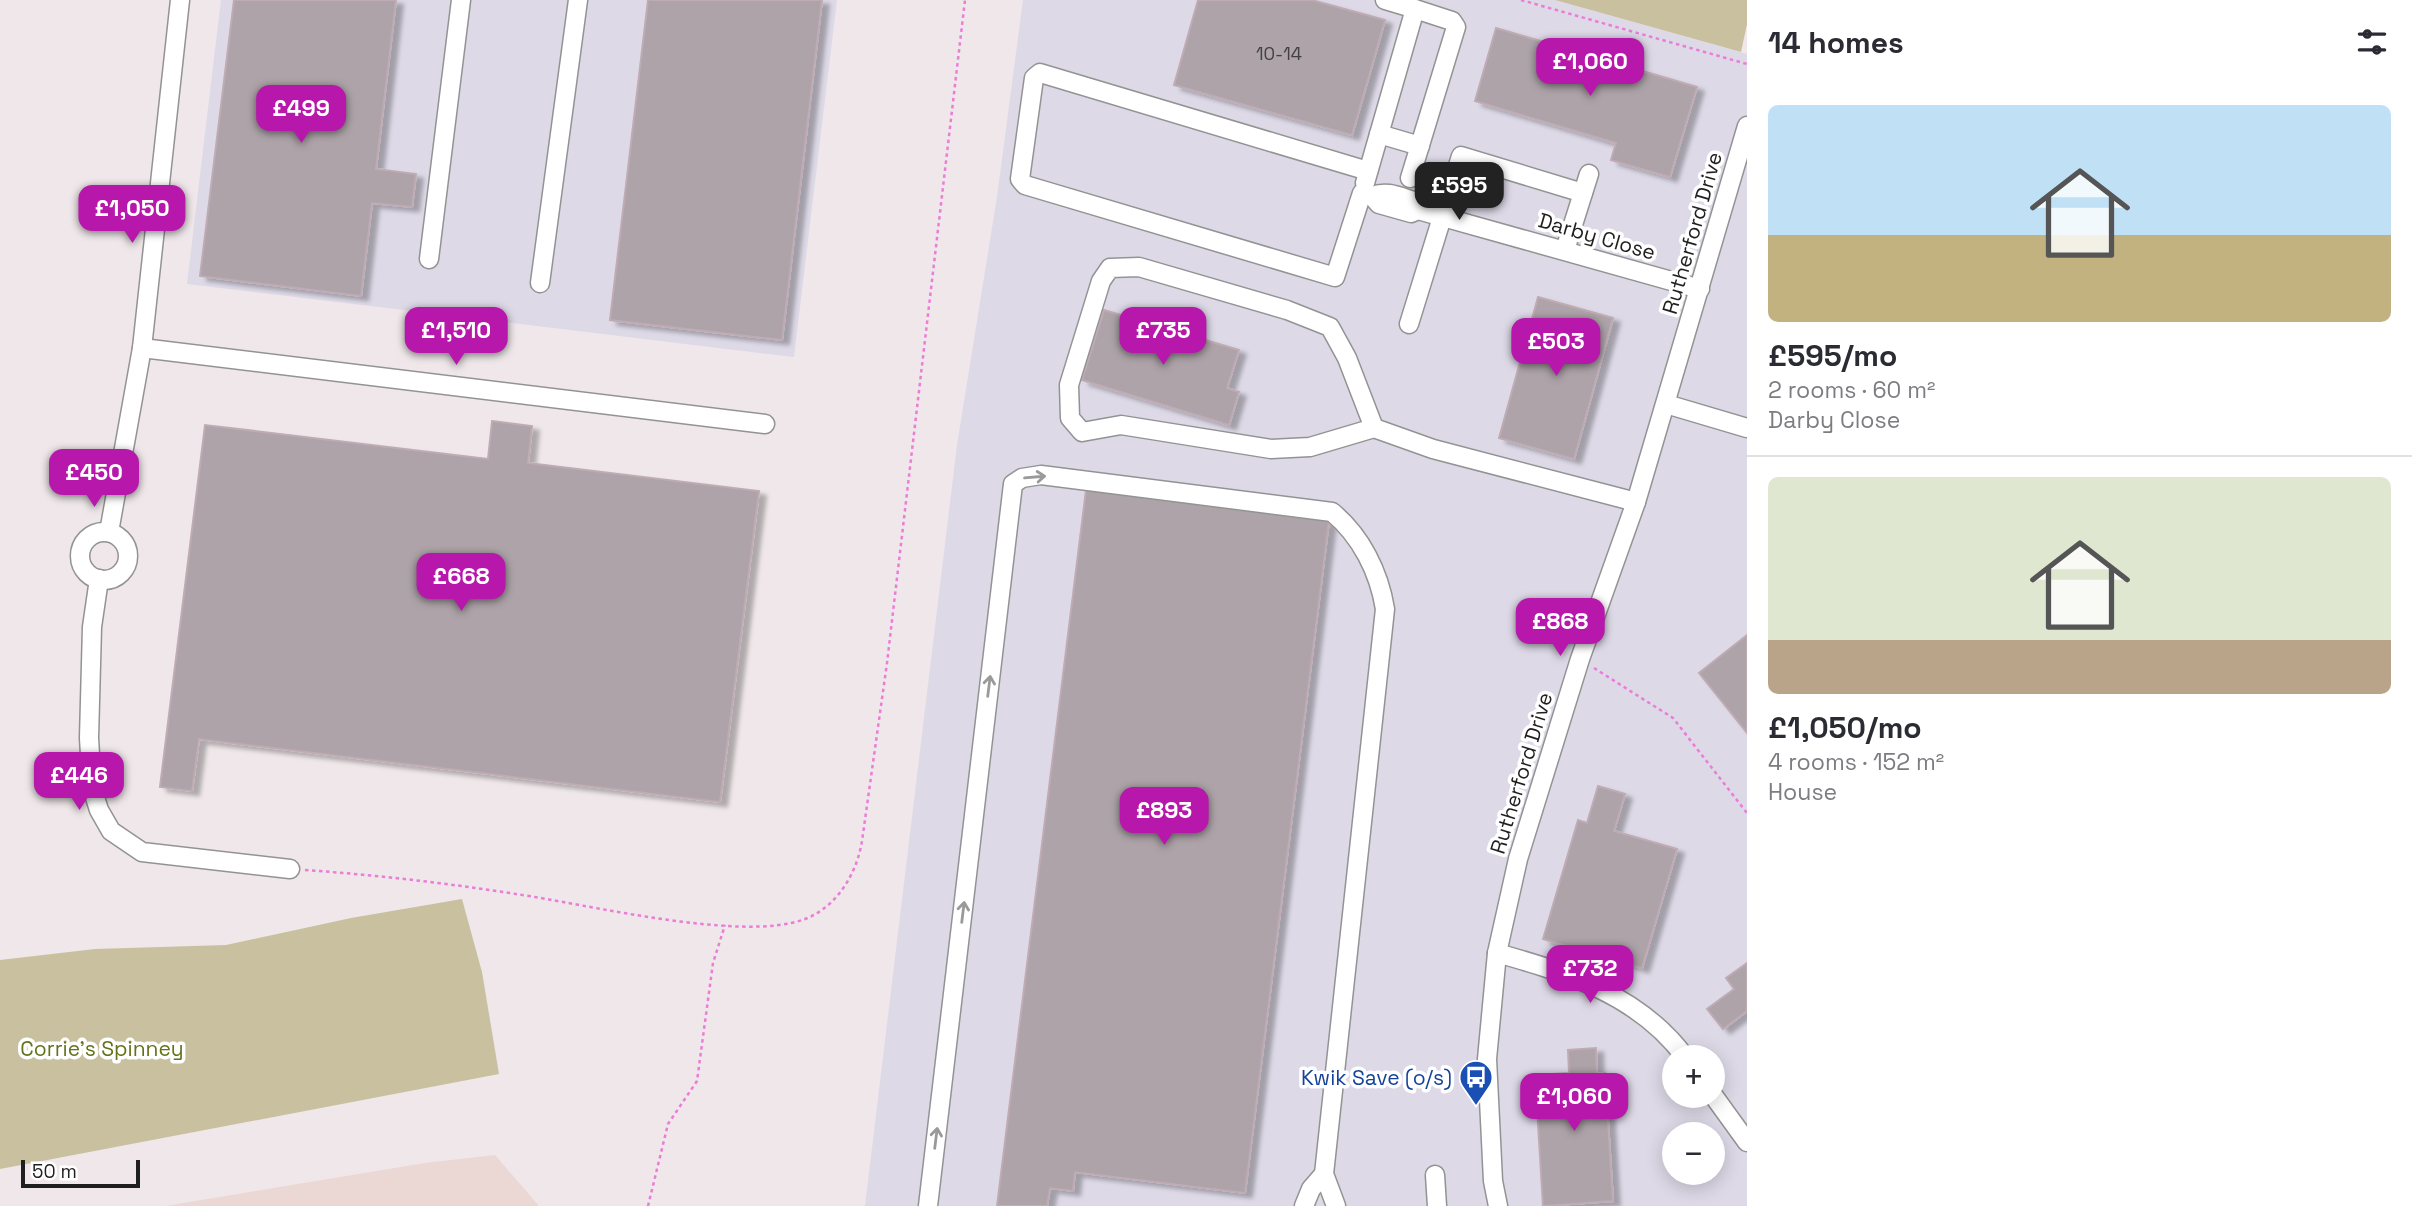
<!DOCTYPE html>
<html lang="en">
<head>
<meta charset="utf-8">
<style>
	body { margin:0; font-family:"Space Grotesk",sans-serif; background:#f2f2f3; color:#2b2b33; height:100vh; display:flex; flex-direction:column; font-size:26px; white-space:nowrap }
	* { box-sizing:border-box; margin:0 }
	p { font-size:23px; color:#7c7c81 }
	.icon { flex:none; width:38px; height:38px; fill:none; stroke:currentColor; stroke-width:2; stroke-linecap:round; stroke-linejoin:round }
	.map { position:relative; flex:1; overflow:hidden }
	.panel { display:flex; flex-direction:column; background:#fff; width:665px }
	.panel>* { flex:none }
	.controls { position:absolute; left:1662px; top:1045px; display:grid; gap:14px }
	.controls a { display:grid; place-items:center; width:63px; height:63px; border-radius:50%; background:#fff; box-shadow:0 4px 18px #0003; font-size:35px }
	.scale { position:absolute; left:21px; bottom:18px; width:119px; box-sizing:border-box; padding-left:7px; border:4px solid #1f1f1f; border-top:0; font-size:19px; line-height:24px; white-space:nowrap; color:#1f1f1f; -webkit-text-stroke:5px #fff; paint-order:stroke }
	.price { position:absolute; translate:-50% -60px; padding:0 16px; border-radius:14px; background:#b718ab; color:#fff; font-size:23px; line-height:46px; filter:drop-shadow(0 2px 4px #0008) }
	.price::after { content:''; position:absolute; left:50%; top:42px; width:21px; height:16px; margin-left:-10px; background:inherit; clip-path:polygon(0 0,100% 0,50% 100%) }
	.price.on { background:#222; color:#fff }
	ul { padding:0; list-style:none }
	li { display:grid; align-content:center; gap:14px; height:371px; padding:0 21px }
	li+li { border-top:2px solid #e1e1e2 }
	li span { display:grid; place-items:center; height:217px; border-radius:10px; color:#555 }
	li>.icon { margin-inline-start:auto }
	span .icon { width:126px; height:126px; fill:#fffc; stroke-width:1 }
	li b { font-size:30px }
	h2 { display:flex; justify-content:space-between; align-items:center; height:84px; padding:0 21px; font-size:30px }
	main { display:flex; flex:1; min-height:0 }
	.map>svg:first-child { display:block }
</style>
</head>
<body>
<main>
<div class="map">
<svg width="1747" height="1206" viewBox="0 0 1747 1206">
	<defs>
		<filter id="shadow"><feDropShadow dx="7" dy="4.5" stdDeviation="2" flood-color="#0004"/></filter>
	</defs>
	<rect width="100%" height="100%" fill="#efe7e9"/>
	<!-- industrial -->
	<g fill="#ddd9e7" fill-rule="evenodd">
		<path d="M 221,0 L 837,0 L 794,357 L 187,284 Z"/>
		<path d="M 1023,0 L 1555,0 L 1747,54 L 1747,1206 L 865,1206 L 957,445 L 997,197 ZM 1675,1057 L 1713,1057 L 1713,1096 L 1675,1096 ZM 1675,1134 L 1713,1134 L 1713,1172 L 1675,1172 Z"/>
	</g>
	<!-- farmland -->
	<path fill="#ebd8d4" d="M 495,1155 L 539,1206 L 165,1206 L 425,1163 Z"/>
	<!-- forest -->
	<g fill="#c9c0a0">
		<path d="M 1555,0 L 1747,0 L 1747,24 L 1741,52 Z"/>
		<path d="M 462,899 L 482,972 L 499,1074 L 0,1169 L 0,960 L 95,949 L 226,945 L 351,918 Z"/>
	</g>
	<!-- building -->
	<g fill="#ada3a8" stroke="#bfabb4" stroke-width="2" filter="url(#shadow)">
		<path d="M 234,0 L 396,0 L 376,169 L 416,174 L 412,207 L 372,203 L 361,296 L 200,276 Z"/>
		<path d="M 648,0 L 822,0 L 782,340 L 610,320 Z"/>
		<path d="M 1198,0 L 1312,0 L 1385,20 L 1352,135 L 1174,85 Z"/>
		<path d="M 1496,28 L 1697,87 L 1670,177 L 1611,160 L 1616,143 L 1475,101 Z"/>
		<path d="M 1538,297 L 1613,318 L 1574,459 L 1499,438 Z"/>
		<path d="M 1104,310 L 1239,350 L 1227,388 L 1239,392 L 1229,425 L 1082,380 Z"/>
		<path d="M 492,421 L 532,426 L 528,463 L 759,491 L 720,802 L 199,739 L 192,791 L 160,787 L 205,425 L 488,459 Z"/>
		<path d="M 1086,490 L 1329,521 L 1245,1193 L 1075,1172 L 1073,1191 L 1050,1188 L 1047,1206 L 997,1206 Z"/>
		<path d="M 1747,635 L 1747,733 L 1699,673 Z"/>
		<path d="M 1598,786 L 1625,794 L 1614,831 L 1677,849 L 1642,968 L 1543,939 L 1578,820 L 1587,823 Z"/>
		<path d="M 1747,963 L 1747,1011 L 1723,1029 L 1707,1009 L 1734,989 L 1726,978 Z"/>
		<path d="M 1596,1048 L 1597,1073 L 1605,1073 L 1613,1201 L 1543,1206 L 1535,1075 L 1569,1073 L 1568,1050 Z"/>
	</g>
	<g fill="none" stroke-linecap="round" stroke-linejoin="round">
		<defs>
			<g id="minor">
				<path d="M 1379,134 L 1420,146"/>
				<path d="M 1410,178 L 1456,27 L 1452,21 L 1415,9"/>
				<path d="M 1365,183 L 1415,9 L 1385,0"/>
				<path d="M 1362,193 L 1335,277 L 1025,185 L 1020,179 L 1034,78 L 1040,73 L 1368,171"/>
				<path d="M 1418,210 L 1414,201 C 1400,197 1387,190 1372,196 L 1379,204 L 1411,213 L 1418,210 L 1700,289"/>
				<path d="M 1565,250 L 1589,174"/>
				<path d="M 429,259 L 461,0"/>
				<path d="M 540,283 L 578,0"/>
				<path d="M 1409,324 L 1461,156 L 1583,193"/>
				<path d="M 142,348 L 765,424"/>
				<path d="M 1666,404 L 1747,428"/>
				<path d="M 1374,428 L 1347,358 L 1330,327 L 1287,310 L 1139,267 L 1110,268 L 1101,281 L 1069,385 L 1070,418 L 1082,432 L 1121,425 L 1271,449 L 1310,447 L 1374,428 L 1433,449 L 1636,502"/>
				<circle cx="104" cy="556" r="24"/>
				<path d="M 109,532 L 142,348 L 180,0"/>
				<path d="M 99,579 L 92,627 L 89,738 L 92,788 L 99,810 L 111,831 L 142,852 L 290,869"/>
				<path d="M 1497,953 C 1568,973 1639,995 1685,1057"/>
				<path d="M 1713,1095 L 1747,1142"/>
				<path d="M 1435,1175 L 1437,1206"/>
				<path d="M 928,1206 L 1013,484 L 1022,478 L 1041,475 L 1332,512 C 1361,536 1379,572 1385,609 L 1324,1174 L 1336,1206"/>
				<path d="M 1304,1206 L 1311,1189 L 1324,1174"/>
				<path d="M 1498,1206 L 1493,1181 L 1487,1059 L 1497,953 L 1518,859 L 1580,659 L 1636,502 L 1747,126"/>
			</g>
		</defs>
		<!-- minor casing -->
		<use href="#minor" stroke="#939393" stroke-width="21"/>
		<!-- path -->
		<g stroke="#ea7dd7" stroke-width="2.5" stroke-dasharray="3.5 3.5" stroke-linecap="butt">
			<path d="M 1521,0 L 1747,64"/>
			<path d="M 1594,668 L 1673,718 L 1747,813"/>
			<path d="M 305,870 C 376,875 446,883 516,894 C 586,904 743,943 805,919 C 837,907 857,873 862,841 L 887,663 L 965,0"/>
			<path d="M 648,1206 L 668,1124 L 697,1081 L 713,963 L 725,925"/>
		</g>
		<!-- minor -->
		<use href="#minor" stroke="#fff" stroke-width="18"/>
	</g>
	<!-- one-way arrows -->
	<defs><path id="oneway-shaft" d="M-6 0H5M1.5-3L5.5 0L1.5 3" fill="none" stroke-width="1.6" stroke-linecap="round" stroke-linejoin="round" transform="scale(1.75)"/></defs>
	<g stroke="#9a9a9a">
		<use href="#oneway-shaft" transform="translate(1035 477) rotate(-5)"/>
		<use href="#oneway-shaft" transform="translate(989 686) rotate(-83)"/>
		<use href="#oneway-shaft" transform="translate(963 912) rotate(-83)"/>
		<use href="#oneway-shaft" transform="translate(936 1138) rotate(-83)"/>
	</g>
	<!-- icons -->
	<defs>
		<symbol id="bus-pin" viewBox="-11 -11 22 30"><path d="M0 17L-7.5 6A9.5 9.5 0 1 1 7.5 6Z" fill="#1a4fb4" stroke="#fff"/><path d="M-5-6H5V4H4V6H2V4H-2V6H-4V4H-5ZM-3.5-4V0h7V-4ZM-3.5 1.2v1.5H-2V1.2ZM2 1.2v1.5H3.5V1.2Z" fill="#fff"/></symbol>
	</defs>
	<g fill-rule="evenodd">
		<use href="#bus-pin" x="1457" y="1058" width="38" height="52"/>
	</g>
	<g text-anchor="middle" dominant-baseline="central" stroke-width="7" stroke-linejoin="round" paint-order="stroke">
		<!-- number labels -->
		<g font-size="18" fill="#424041">
			<text x="1279" y="53">10-14</text>
		</g>
		<!-- street labels -->
		<g font-size="21" fill="#1f1f1f" stroke="#fff">
			<text transform="translate(1692 233) rotate(-74)">Rutherford Drive</text>
			<text transform="translate(1597 236) rotate(16)">Darby Close</text>
			<text transform="translate(1521 773) rotate(-73)">Rutherford Drive</text>
		</g>
		<!-- park labels -->
		<g font-size="21" fill="#647219" stroke="#fff">
			<text x="102" y="1048">Corrie's Spinney</text>
		</g>
		<!-- transit labels -->
		<g font-size="21" fill="#164399" stroke="#fff" text-anchor="end">
			<text x="1452" y="1077">Kwik Save (o/s)</text>
		</g>
	</g>
</svg>
<div class="controls">
<a>+</a>
<a>−</a>
</div>
<div class="scale">50 m</div>
<b class="price" style="left:1590px;top:98px">£1,060</b>
<b class="price" style="left:301px;top:145px">£499</b>
<b class="price on" style="left:1459px;top:222px">£595</b>
<b class="price" style="left:132px;top:245px">£1,050</b>
<b class="price" style="left:456px;top:367px">£1,510</b>
<b class="price" style="left:1163px;top:367px">£735</b>
<b class="price" style="left:1556px;top:378px">£503</b>
<b class="price" style="left:94px;top:509px">£450</b>
<b class="price" style="left:461px;top:613px">£668</b>
<b class="price" style="left:1560px;top:658px">£868</b>
<b class="price" style="left:79px;top:812px">£446</b>
<b class="price" style="left:1164px;top:847px">£893</b>
<b class="price" style="left:1590px;top:1005px">£732</b>
<b class="price" style="left:1574px;top:1133px">£1,060</b>
</div>
<section class="panel">
<h2>14 homes<svg class="icon" aria-label="filters" viewBox="0 0 24 24"><path d="M4 7h16M4 17h16"/><circle cx="9" cy="7" r="2"/><circle cx="15" cy="17" r="2"/></svg></h2>
<ul>
<li><span style="background:linear-gradient(#bfe0f5 60%,#c2b280 0)"><svg class="icon" aria-label="home" viewBox="0 0 24 24"><path d="M3 11l9-7 9 7M6 9v11h12V9"/></svg></span><div><b>£595/mo</b><p>2 rooms · 60 m²</p><p>Darby Close</p></div></li>
<li><span style="background:linear-gradient(#dfe7d0 75%,#b9a48a 0)"><svg class="icon" aria-label="home" viewBox="0 0 24 24"><path d="M3 11l9-7 9 7M6 9v11h12V9"/></svg></span><div><b>£1,050/mo</b><p>4 rooms · 152 m²</p><p>House</p></div></li>
</ul>
</section>
</main>
</body>
</html>
